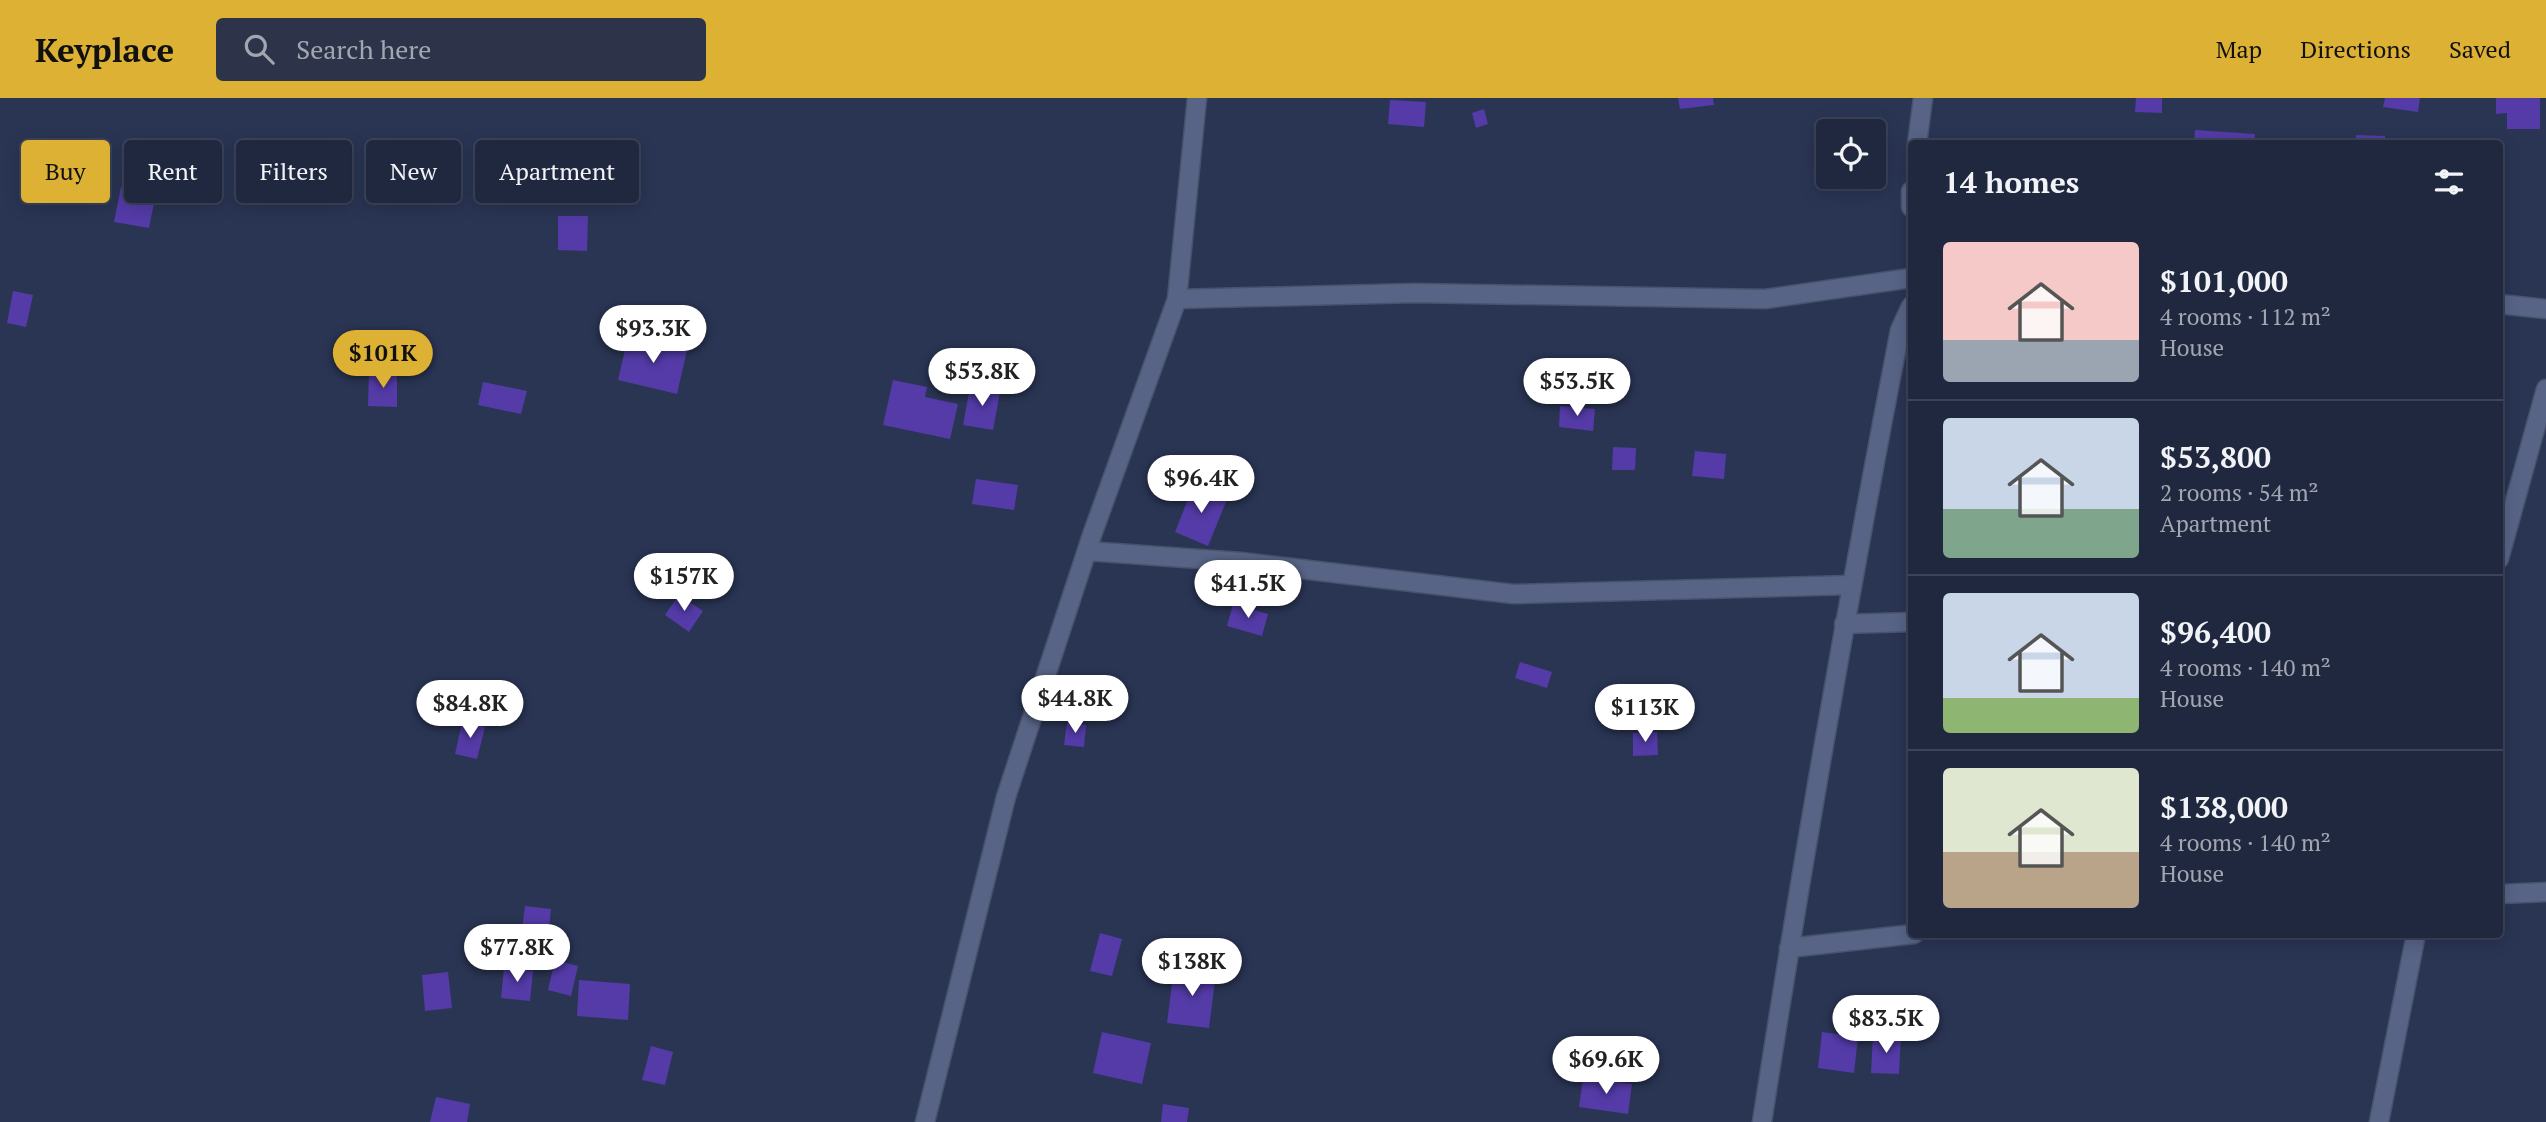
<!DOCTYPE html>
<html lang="en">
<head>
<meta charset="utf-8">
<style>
	body { margin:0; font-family:"PT Serif",serif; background:#2d344a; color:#f1f3f6; height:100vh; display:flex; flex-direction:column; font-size:26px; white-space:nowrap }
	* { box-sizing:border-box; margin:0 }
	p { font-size:23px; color:#a2a6b0 }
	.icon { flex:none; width:38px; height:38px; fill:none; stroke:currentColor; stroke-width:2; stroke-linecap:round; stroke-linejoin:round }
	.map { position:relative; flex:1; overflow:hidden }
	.panel { position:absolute; left:1908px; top:42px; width:595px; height:798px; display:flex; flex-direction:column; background:#20283f; border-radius:7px; box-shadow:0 4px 18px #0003,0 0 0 2px #3d4459 }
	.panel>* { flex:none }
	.guide { position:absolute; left:21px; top:42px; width:665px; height:63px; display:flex; gap:14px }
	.buttons { position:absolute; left:1816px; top:21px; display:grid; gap:14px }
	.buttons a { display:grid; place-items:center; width:70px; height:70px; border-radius:7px; background:#20283f; box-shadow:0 4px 18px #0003,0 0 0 2px #3d4459; font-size:35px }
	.price { position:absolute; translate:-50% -60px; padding:0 16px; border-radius:24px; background:#fff; color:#222; font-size:23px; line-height:46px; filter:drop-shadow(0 2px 4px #0008) }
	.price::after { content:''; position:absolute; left:50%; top:42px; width:21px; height:16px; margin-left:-10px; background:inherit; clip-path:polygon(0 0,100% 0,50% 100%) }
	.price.selected { background:#ddb133; color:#111 }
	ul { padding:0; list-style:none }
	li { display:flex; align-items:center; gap:21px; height:175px; padding:0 35px }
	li+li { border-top:2px solid #3d4459 }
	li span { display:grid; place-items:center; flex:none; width:196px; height:140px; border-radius:7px; color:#555 }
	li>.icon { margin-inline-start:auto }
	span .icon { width:84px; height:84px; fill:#fffc; stroke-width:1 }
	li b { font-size:30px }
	h2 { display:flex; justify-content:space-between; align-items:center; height:84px; padding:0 35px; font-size:30px }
	.chip { padding:0 24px; border-radius:7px; background:#20283f; box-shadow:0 4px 18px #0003,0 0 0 2px #3d4459; font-size:24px; line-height:63px }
	.chip.selected { background:#ddb133; color:#111 }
	header { display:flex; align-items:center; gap:42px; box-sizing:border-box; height:98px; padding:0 35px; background:#ddb133; color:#111 }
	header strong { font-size:33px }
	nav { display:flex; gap:38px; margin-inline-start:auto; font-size:24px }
	.search { width:490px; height:63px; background:#2d344a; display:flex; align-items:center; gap:18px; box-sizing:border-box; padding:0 24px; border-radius:7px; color:#a2a6b0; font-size:26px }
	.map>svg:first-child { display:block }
</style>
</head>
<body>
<header>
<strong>Keyplace</strong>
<div class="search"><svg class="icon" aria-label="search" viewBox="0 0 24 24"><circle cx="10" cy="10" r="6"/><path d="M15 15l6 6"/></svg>Search here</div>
<nav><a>Map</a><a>Directions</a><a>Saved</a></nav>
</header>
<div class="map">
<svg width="2546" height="1024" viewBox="0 0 2546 1024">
	<rect width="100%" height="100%" fill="#2a3554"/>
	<!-- building -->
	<g fill="#543ba8">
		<path d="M 1678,0 L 1713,0 L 1714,7 L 1680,11 Z"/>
		<path d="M 2136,0 L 2162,0 L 2162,15 L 2135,14 Z"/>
		<path d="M 2385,0 L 2420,0 L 2418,14 L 2383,9 Z"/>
		<path d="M 2496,0 L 2540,0 L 2540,31 L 2507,31 L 2507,15 L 2496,16 Z"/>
		<path d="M 1390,2 L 1426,4 L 1424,29 L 1388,26 Z"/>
		<path d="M 1484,11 L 1488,26 L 1476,30 L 1472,15 Z"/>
		<path d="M 2195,32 L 2255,36 L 2254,46 L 2194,46 Z"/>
		<path d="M 2356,37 L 2385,38 L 2385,46 L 2356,46 Z"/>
		<path d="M 121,89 L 156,95 L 149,130 L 114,124 Z"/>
		<path d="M 558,118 L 588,118 L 587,153 L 558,152 Z"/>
		<path d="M 13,193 L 33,197 L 26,229 L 7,225 Z"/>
		<path d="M 628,239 L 687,252 L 677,296 L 618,282 Z"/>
		<path d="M 369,274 L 397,275 L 397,309 L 368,308 Z"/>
		<path d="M 893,282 L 927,289 L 925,299 L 958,306 L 950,341 L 883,327 Z"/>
		<path d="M 483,284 L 527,293 L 521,316 L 478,307 Z"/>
		<path d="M 970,289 L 1000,294 L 993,332 L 963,327 Z"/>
		<path d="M 1560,308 L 1595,311 L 1593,333 L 1559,329 Z"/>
		<path d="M 1613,349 L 1636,350 L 1635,372 L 1612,372 Z"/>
		<path d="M 1695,353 L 1726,356 L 1724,381 L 1692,378 Z"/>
		<path d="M 976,381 L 1018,387 L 1014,412 L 972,406 Z"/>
		<path d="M 1194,386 L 1228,399 L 1208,448 L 1175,434 Z"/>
		<path d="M 679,497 L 703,513 L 689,534 L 665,517 Z"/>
		<path d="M 1233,506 L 1268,516 L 1262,538 L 1227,528 Z"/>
		<path d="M 1520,564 L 1552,574 L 1547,590 L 1515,580 Z"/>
		<path d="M 462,624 L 485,629 L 477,661 L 455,656 Z"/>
		<path d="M 1067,625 L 1086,627 L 1084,649 L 1064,647 Z"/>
		<path d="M 1657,634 L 1658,657 L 1633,658 L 1633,635 Z"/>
		<path d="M 525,808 L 551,811 L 547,850 L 520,847 Z"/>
		<path d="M 1100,835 L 1122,841 L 1112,878 L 1090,873 Z"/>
		<path d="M 555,862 L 578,868 L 571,898 L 548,892 Z"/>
		<path d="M 1174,869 L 1216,874 L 1209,930 L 1167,925 Z"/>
		<path d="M 504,870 L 533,873 L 530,903 L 501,900 Z"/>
		<path d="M 448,874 L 452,910 L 425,913 L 422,877 Z"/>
		<path d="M 579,882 L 630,886 L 628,922 L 577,918 Z"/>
		<path d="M 1102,934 L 1151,945 L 1142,986 L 1093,975 Z"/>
		<path d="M 1822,934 L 1858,939 L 1854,975 L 1818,970 Z"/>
		<path d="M 1873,938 L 1901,939 L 1899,976 L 1871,975 Z"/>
		<path d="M 651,948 L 673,954 L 665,987 L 642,982 Z"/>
		<path d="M 1583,980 L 1632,986 L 1628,1016 L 1579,1009 Z"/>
		<path d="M 436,999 L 470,1006 L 467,1024 L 430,1024 Z"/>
		<path d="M 1163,1006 L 1189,1010 L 1187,1024 L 1161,1024 Z"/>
	</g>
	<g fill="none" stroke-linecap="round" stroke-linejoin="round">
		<defs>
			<g id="minor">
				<path d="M 1917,46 L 1923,0"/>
				<path d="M 1911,93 L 1911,109"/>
				<path d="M 1177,201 L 1415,195 L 1765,201 L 1911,180"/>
				<path d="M 2499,206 L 2546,211"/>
				<path d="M 1087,453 L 1241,464 L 1513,496 L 1851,487"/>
				<path d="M 2499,461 L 2546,291"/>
				<path d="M 1844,526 L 1911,524"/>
				<path d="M 2499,796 L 2546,794"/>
				<path d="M 1789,850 L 1914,836"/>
				<path d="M 925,1024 L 1006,699 L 1092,437 L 1177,201 L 1197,0"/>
				<path d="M 1762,1024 C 1803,759 1849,495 1900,232 L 1911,208"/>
				<path d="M 2379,1024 L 2416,836"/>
			</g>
		</defs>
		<!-- minor casing -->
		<use href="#minor" stroke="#49526b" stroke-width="21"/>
		<!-- minor -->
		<use href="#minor" stroke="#576486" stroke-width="18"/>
	</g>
</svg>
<div class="buttons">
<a><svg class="icon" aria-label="locate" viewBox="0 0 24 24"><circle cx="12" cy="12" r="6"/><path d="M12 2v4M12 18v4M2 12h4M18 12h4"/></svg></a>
</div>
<b class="price" style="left:653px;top:267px">$93.3K</b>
<b class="price selected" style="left:383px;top:292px">$101K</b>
<b class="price" style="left:982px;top:310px">$53.8K</b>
<b class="price" style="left:1577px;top:320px">$53.5K</b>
<b class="price" style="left:1201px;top:417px">$96.4K</b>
<b class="price" style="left:684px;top:515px">$157K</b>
<b class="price" style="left:1248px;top:522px">$41.5K</b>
<b class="price" style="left:1075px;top:637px">$44.8K</b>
<b class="price" style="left:470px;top:642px">$84.8K</b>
<b class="price" style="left:1645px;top:646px">$113K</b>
<b class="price" style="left:517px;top:886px">$77.8K</b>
<b class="price" style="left:1192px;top:900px">$138K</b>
<b class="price" style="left:1886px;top:957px">$83.5K</b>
<b class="price" style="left:1606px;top:998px">$69.6K</b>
<div class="guide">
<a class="chip selected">Buy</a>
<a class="chip">Rent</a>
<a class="chip">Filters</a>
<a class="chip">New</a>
<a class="chip">Apartment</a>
</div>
<section class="panel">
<h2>14 homes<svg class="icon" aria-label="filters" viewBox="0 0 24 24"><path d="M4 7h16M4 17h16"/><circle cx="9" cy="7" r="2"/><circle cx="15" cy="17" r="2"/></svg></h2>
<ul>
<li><span style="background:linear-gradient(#f6c9c9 70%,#9aa5b1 0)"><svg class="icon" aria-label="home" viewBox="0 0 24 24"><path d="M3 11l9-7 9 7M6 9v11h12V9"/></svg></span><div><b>$101,000</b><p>4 rooms · 112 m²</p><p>House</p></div></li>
<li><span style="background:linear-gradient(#c9d6e8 65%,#7fa58c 0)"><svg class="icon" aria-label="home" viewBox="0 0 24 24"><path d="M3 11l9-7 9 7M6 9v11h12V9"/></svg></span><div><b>$53,800</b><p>2 rooms · 54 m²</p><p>Apartment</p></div></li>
<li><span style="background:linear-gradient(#c9d6e8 75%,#8fb573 0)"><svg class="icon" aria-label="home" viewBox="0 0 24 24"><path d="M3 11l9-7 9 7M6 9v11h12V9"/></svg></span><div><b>$96,400</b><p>4 rooms · 140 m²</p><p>House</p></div></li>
<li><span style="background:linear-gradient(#dfe7d0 60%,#b9a48a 0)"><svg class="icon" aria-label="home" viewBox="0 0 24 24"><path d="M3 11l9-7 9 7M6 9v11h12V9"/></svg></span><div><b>$138,000</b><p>4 rooms · 140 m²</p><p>House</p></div></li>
</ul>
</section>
</div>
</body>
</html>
